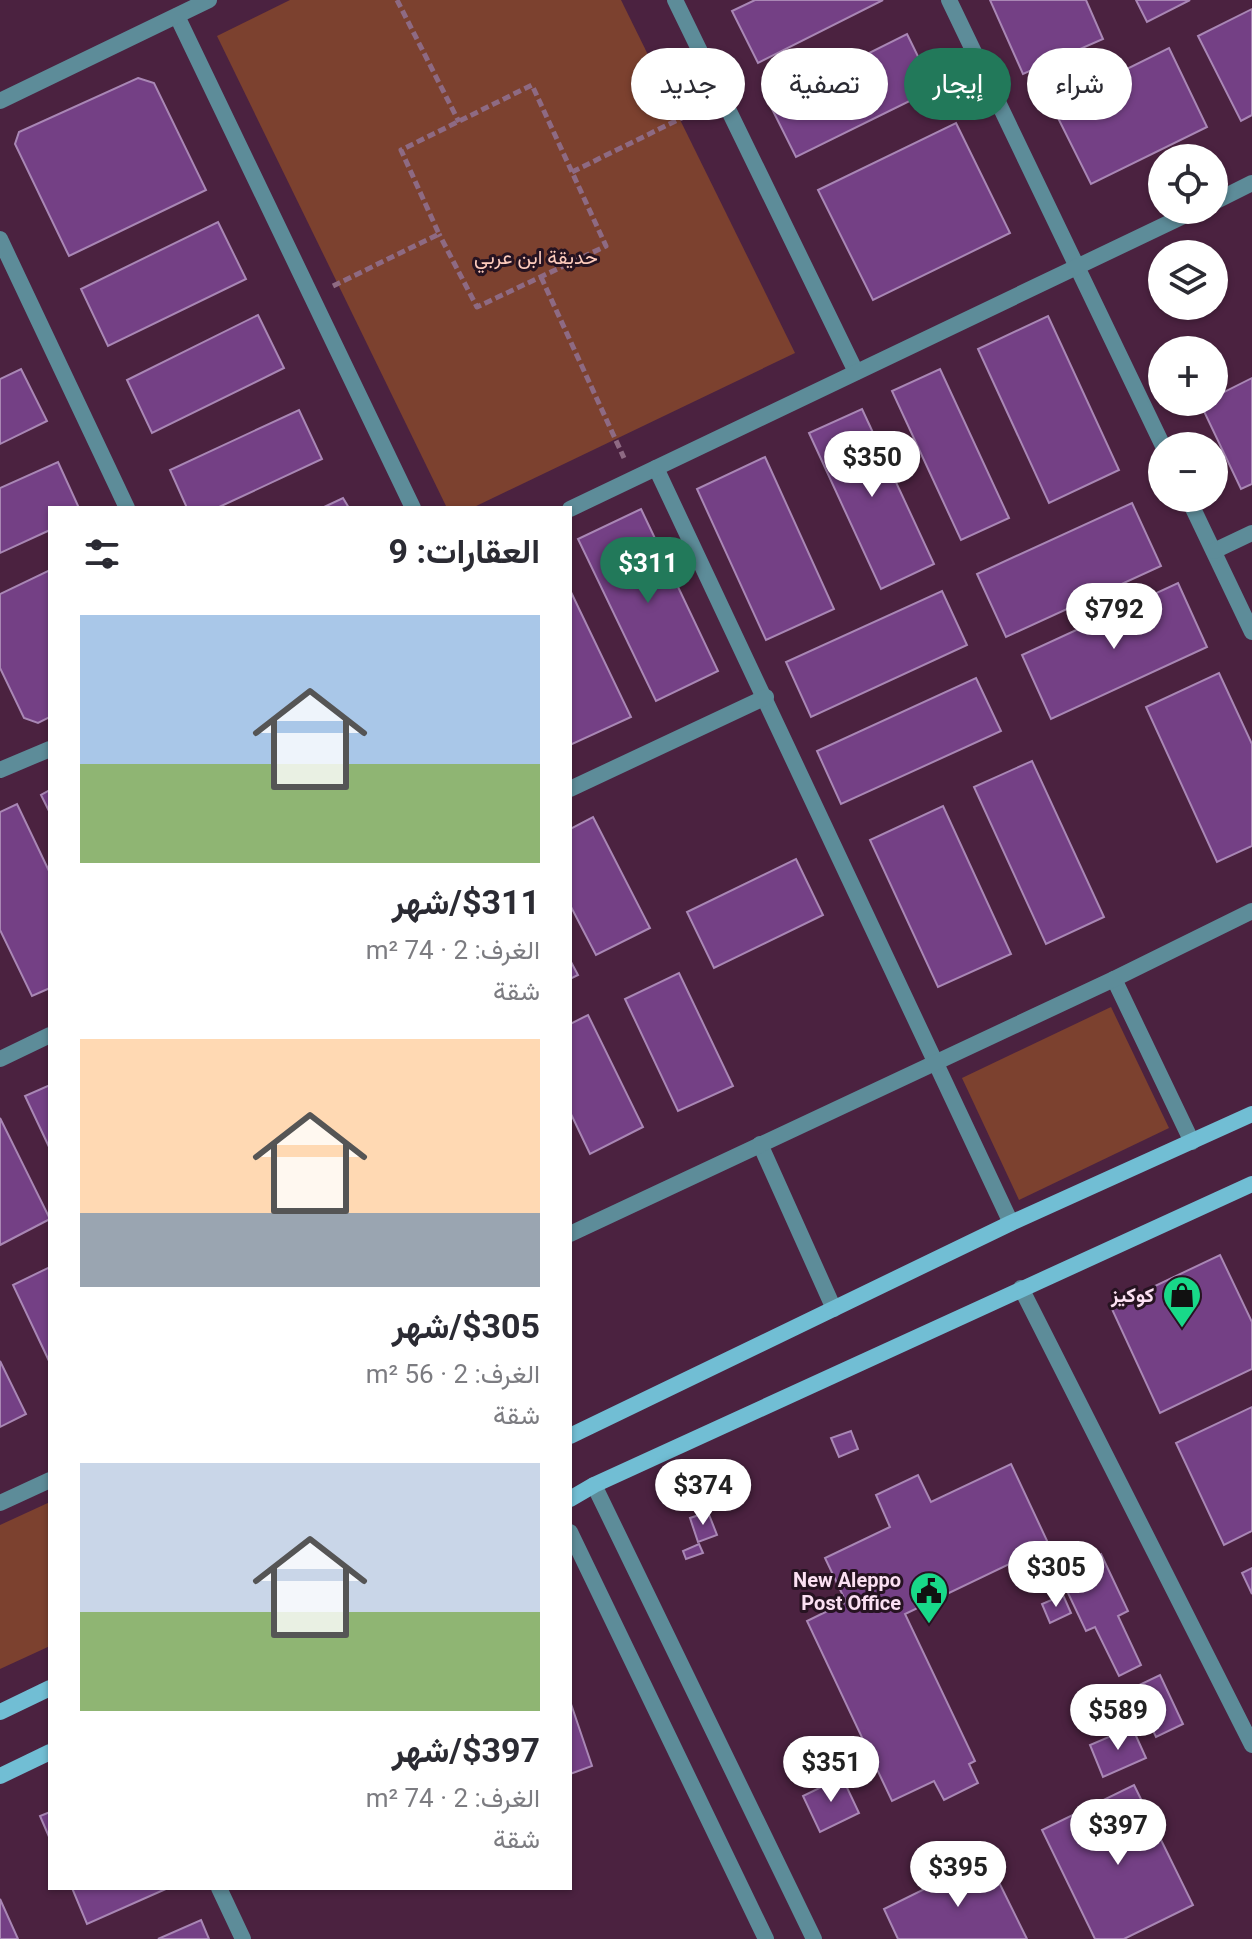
<!DOCTYPE html>
<html lang="ar">
<head>
<meta charset="utf-8">
<style>
	body { margin:0; font-family:Roboto,Vazirmatn,sans-serif; background:#f2f2f3; color:#2b2b33; direction:rtl; height:100vh; display:flex; flex-direction:column; font-size:30px; white-space:nowrap }
	* { box-sizing:border-box; margin:0 }
	p { font-size:26px; color:#7c7c81 }
	.icon { flex:none; width:44px; height:44px; fill:none; stroke:currentColor; stroke-width:2; stroke-linecap:round; stroke-linejoin:round }
	.map { position:relative; flex:1; overflow:hidden; direction:ltr }
	.drawer { position:absolute; left:48px; top:506px; width:524px; height:1384px; display:flex; flex-direction:column; background:#fff; border-radius:0px; box-shadow:0 2px 6px #0004; direction:rtl }
	.drawer>* { flex:none }
	.guide { position:absolute; left:596px; top:48px; width:536px; height:72px; direction:rtl; display:flex; gap:16px }
	.tools { position:absolute; left:1148px; top:144px; display:grid; gap:16px }
	.tools a { display:grid; place-items:center; width:80px; height:80px; border-radius:50%; background:#fff; box-shadow:0 2px 6px #0004; font-size:40px }
	.price { position:absolute; translate:-50% -68px; padding:0 18px; border-radius:28px; background:#fff; color:#222; font-size:26px; line-height:52px; filter:drop-shadow(0 2px 4px #0008) }
	.price::after { content:''; position:absolute; left:50%; top:48px; width:24px; height:18px; margin-left:-12px; background:inherit; clip-path:polygon(0 0,100% 0,50% 100%) }
	.price.current { background:#22795a; color:#fff }
	ul { padding:0; list-style:none }
	li { display:grid; align-content:center; gap:16px; height:424px; padding:0 32px }
	li span { display:grid; place-items:center; height:248px; border-radius:0px; color:#555 }
	li>.icon { margin-inline-start:auto }
	span .icon { width:144px; height:144px; fill:#fffc; stroke-width:1 }
	li b { font-size:34px }
	h2 { display:flex; justify-content:space-between; align-items:center; height:96px; padding:0 32px; font-size:34px }
	.pill { padding:0 28px; border-radius:36px; background:#fff; box-shadow:0 2px 6px #0004; font-size:28px; line-height:72px }
	.pill.current { background:#22795a; color:#fff }
	.map>svg:first-child { display:block }
</style>
</head>
<body>
<div class="map">
<svg width="1252" height="1939" viewBox="0 0 1252 1939">
	<rect width="100%" height="100%" fill="#4b2240"/>
	<!-- green -->
	<g fill="#7c412f">
		<path d="M 290,0 L 621,0 L 795,353 L 472,508 L 447,508 L 217,36 Z"/>
		<path d="M 1111,1007 L 1169,1128 L 1019,1200 L 962,1078 Z"/>
		<path d="M 50,1502 L 50,1646 L 0,1669 L 0,1525 Z"/>
	</g>
	<!-- building -->
	<g fill="#744085" stroke="#a987b5" stroke-width="2">
		<path d="M 755,0 L 883,0 L 758,63 L 732,11 Z"/>
		<path d="M 990,0 L 1086,0 L 1103,39 L 1023,74 Z"/>
		<path d="M 1136,0 L 1190,0 L 1147,22 Z"/>
		<path d="M 1252,9 L 1252,115 L 1241,121 L 1198,36 Z"/>
		<path d="M 907,34 L 934,89 L 796,157 L 769,103 Z"/>
		<path d="M 1169,48 L 1207,127 L 1091,184 L 1052,106 Z"/>
		<path d="M 138,78 L 154,83 L 206,190 L 69,256 L 15,144 L 19,132 Z"/>
		<path d="M 956,123 L 1010,233 L 873,300 L 818,190 Z"/>
		<path d="M 218,222 L 246,279 L 108,346 L 81,289 Z"/>
		<path d="M 258,315 L 284,368 L 152,433 L 127,380 Z"/>
		<path d="M 1048,316 L 1119,470 L 1049,503 L 978,349 Z"/>
		<path d="M 21,369 L 47,421 L 0,444 L 0,379 Z"/>
		<path d="M 940,369 L 1009,518 L 961,540 L 892,391 Z"/>
		<path d="M 1252,378 L 1252,484 L 1241,489 L 1200,403 L 1214,402 L 1214,397 Z"/>
		<path d="M 862,409 L 934,564 L 881,589 L 809,433 Z"/>
		<path d="M 299,410 L 322,459 L 217,508 L 187,508 L 170,470 Z"/>
		<path d="M 765,457 L 834,609 L 766,640 L 697,489 Z"/>
		<path d="M 58,462 L 79,508 L 50,508 L 50,530 L 0,553 L 0,488 Z"/>
		<path d="M 343,498 L 349,508 L 322,508 Z"/>
		<path d="M 1132,503 L 1161,566 L 1006,637 L 977,574 Z"/>
		<path d="M 641,509 L 718,671 L 656,701 L 578,539 Z"/>
		<path d="M 50,570 L 50,717 L 38,723 L 24,718 L 0,668 L 0,594 Z"/>
		<path d="M 1178,583 L 1207,647 L 1051,719 L 1022,655 Z"/>
		<path d="M 570,590 L 631,717 L 570,745 Z"/>
		<path d="M 942,591 L 967,645 L 811,717 L 786,662 Z"/>
		<path d="M 1219,673 L 1252,744 L 1252,846 L 1217,862 L 1146,707 Z"/>
		<path d="M 976,678 L 1001,731 L 841,804 L 817,751 Z"/>
		<path d="M 1032,761 L 1104,917 L 1046,944 L 974,787 Z"/>
		<path d="M 50,790 L 50,813 L 41,795 Z"/>
		<path d="M 17,804 L 50,873 L 50,988 L 32,996 L 0,930 L 0,812 Z"/>
		<path d="M 943,806 L 1011,954 L 938,987 L 870,840 Z"/>
		<path d="M 593,817 L 650,928 L 596,955 L 570,905 L 570,829 Z"/>
		<path d="M 796,859 L 823,915 L 714,968 L 687,912 Z"/>
		<path d="M 570,960 L 578,975 L 570,979 Z"/>
		<path d="M 679,973 L 733,1086 L 678,1111 L 625,999 Z"/>
		<path d="M 588,1015 L 643,1127 L 590,1154 L 570,1112 L 570,1024 Z"/>
		<path d="M 50,1085 L 50,1149 L 25,1096 Z"/>
		<path d="M 0,1118 L 50,1219 L 0,1245 Z"/>
		<path d="M 1220,1255 L 1252,1322 L 1252,1369 L 1160,1413 L 1111,1307 Z"/>
		<path d="M 50,1267 L 50,1363 L 13,1285 Z"/>
		<path d="M 0,1361 L 26,1414 L 0,1427 Z"/>
		<path d="M 1252,1407 L 1252,1531 L 1224,1545 L 1176,1443 Z"/>
		<path d="M 851,1431 L 858,1449 L 839,1457 L 831,1438 Z"/>
		<path d="M 1011,1464 L 1049,1545 L 905,1614 L 975,1761 L 969,1764 L 978,1783 L 944,1800 L 934,1781 L 892,1801 L 807,1621 L 846,1602 L 825,1558 L 890,1527 L 876,1495 L 918,1475 L 931,1502 Z"/>
		<path d="M 708,1512 L 717,1535 L 698,1542 L 690,1518 Z"/>
		<path d="M 699,1544 L 703,1553 L 686,1559 L 683,1551 Z"/>
		<path d="M 1101,1554 L 1128,1611 L 1118,1616 L 1141,1665 L 1119,1676 L 1095,1627 L 1086,1631 L 1059,1574 Z"/>
		<path d="M 1252,1568 L 1252,1594 L 1242,1573 Z"/>
		<path d="M 1063,1595 L 1071,1613 L 1050,1623 L 1042,1604 Z"/>
		<path d="M 1160,1675 L 1183,1724 L 1156,1737 L 1133,1688 Z"/>
		<path d="M 570,1701 L 592,1766 L 570,1774 Z"/>
		<path d="M 1132,1727 L 1146,1758 L 1103,1777 L 1090,1745 Z"/>
		<path d="M 842,1777 L 859,1813 L 820,1832 L 803,1796 Z"/>
		<path d="M 1134,1785 L 1193,1905 L 1124,1939 L 1095,1939 L 1042,1830 Z"/>
		<path d="M 50,1812 L 50,1839 L 40,1816 Z"/>
		<path d="M 987,1858 L 1027,1939 L 898,1939 L 884,1909 Z"/>
		<path d="M 72,1888 L 168,1888 L 87,1924 Z"/>
		<path d="M 0,1899 L 18,1939 L 0,1939 Z"/>
		<path d="M 201,1920 L 209,1939 L 158,1939 Z"/>
	</g>
	<g fill="none" stroke-linecap="round" stroke-linejoin="round">
		<!-- path -->
		<g stroke="#8e6a83" stroke-width="5" stroke-dasharray="8 4" stroke-linecap="butt">
			<path d="M 397,0 L 459,122"/>
			<path d="M 572,172 L 704,107"/>
			<path d="M 541,277 L 624,458"/>
			<path d="M 333,286 L 439,234 L 401,150 L 532,85 L 606,246 L 477,307 L 439,234"/>
		</g>
		<!-- street -->
		<g stroke="#5d8c99" stroke-width="16">
			<path d="M 675,0 L 856,372"/>
			<path d="M 949,0 L 1163,446"/>
			<path d="M 177,16 L 413,508"/>
			<path d="M 0,101 L 209,0"/>
			<path d="M 1214,202 L 1252,183"/>
			<path d="M 0,239 L 127,508"/>
			<path d="M 656,468 L 1011,1223"/>
			<path d="M 1188,498 L 1252,632"/>
			<path d="M 570,509 L 1196,210"/>
			<path d="M 1214,551 L 1252,533"/>
			<path d="M 0,770 L 50,749"/>
			<path d="M 570,789 L 766,697"/>
			<path d="M 1114,979 L 1192,1142"/>
			<path d="M 0,1059 L 50,1035"/>
			<path d="M 760,1144 L 834,1309"/>
			<path d="M 570,1234 L 1114,979 L 1252,911"/>
			<path d="M 1021,1288 L 1252,1745"/>
			<path d="M 594,1485 L 814,1939"/>
			<path d="M 0,1503 L 50,1480"/>
			<path d="M 570,1532 L 766,1939"/>
			<path d="M 219,1888 L 243,1939"/>
		</g>
		<!-- secondary -->
		<g stroke="#71bed4" stroke-width="16">
			<path d="M 570,1436 L 1011,1223 L 1252,1114"/>
			<path d="M 570,1499 L 594,1485 L 1252,1184"/>
			<path d="M 0,1712 L 50,1688"/>
			<path d="M 0,1776 L 50,1752"/>
		</g>
	</g>
	<!-- icons -->
	<defs>
		<symbol id="shop-pin" viewBox="-11 -11 22 30"><path d="M0 17L-7.5 6A9.5 9.5 0 1 1 7.5 6Z" fill="#18d989" stroke="#261321"/><path d="M-5-2.5h2.3a2.7 3.5 0 0 1 5.4 0H5L5.5 6h-11ZM-1.5-2.5h3a1.5 2.3 0 0 0-3 0Z" fill="#111"/></symbol>
		<symbol id="civic-pin" viewBox="-11 -11 22 30"><path d="M0 17L-7.5 6A9.5 9.5 0 1 1 7.5 6Z" fill="#18d989" stroke="#261321"/><path d="M-.6-6.5H3V-4.5H.6V-3L4-1V1h2V6H-6V1h2V-1L-.6-3ZM-1.2 2.5V6h2.4V2.5Z" fill="#111"/></symbol>
	</defs>
	<g fill-rule="evenodd">
		<use href="#shop-pin" x="1160" y="1273" width="44" height="60"/>
		<use href="#civic-pin" x="907" y="1569" width="44" height="60"/>
	</g>
	<g text-anchor="middle" dominant-baseline="central" stroke-width="6" stroke-linejoin="round" paint-order="stroke">
		<!-- park labels -->
		<g font-size="20" fill="#fdcbbc" stroke="#261321">
			<text x="536" y="257">حديقة ابن عربي</text>
		</g>
		<!-- poi labels -->
		<g font-size="20" font-weight="bold" fill="#fbe0f2" stroke="#261321" text-anchor="end">
			<text x="1154" y="1295">كوكيز</text>
			<text x="901" y="1580">New Aleppo<tspan x="901" dy="23">Post Office</tspan></text>
		</g>
	</g>
</svg>
<div class="tools">
<a><svg class="icon" aria-label="locate" viewBox="0 0 24 24"><circle cx="12" cy="12" r="6"/><path d="M12 2v4M12 18v4M2 12h4M18 12h4"/></svg></a>
<a><svg class="icon" aria-label="layers" viewBox="0 0 24 24"><path d="M12 4l9 5-9 5-9-5zM3 14l9 5 9-5"/></svg></a>
<a>+</a>
<a>−</a>
</div>
<b class="price" style="left:872px;top:499px">$350</b>
<b class="price current" style="left:648px;top:605px">$311</b>
<b class="price" style="left:1114px;top:651px">$792</b>
<b class="price" style="left:703px;top:1527px">$374</b>
<b class="price" style="left:1056px;top:1609px">$305</b>
<b class="price" style="left:1118px;top:1752px">$589</b>
<b class="price" style="left:831px;top:1804px">$351</b>
<b class="price" style="left:1118px;top:1867px">$397</b>
<b class="price" style="left:958px;top:1909px">$395</b>
<div class="guide">
<a class="pill">شراء</a>
<a class="pill current">إيجار</a>
<a class="pill">تصفية</a>
<a class="pill">جديد</a>
</div>
<section class="drawer">
<h2>العقارات: 9<svg class="icon" aria-label="filters" viewBox="0 0 24 24"><path d="M4 7h16M4 17h16"/><circle cx="9" cy="7" r="2"/><circle cx="15" cy="17" r="2"/></svg></h2>
<ul>
<li><span style="background:linear-gradient(#a9c7e8 60%,#8fb573 0)"><svg class="icon" aria-label="home" viewBox="0 0 24 24"><path d="M3 11l9-7 9 7M6 9v11h12V9"/></svg></span><div><b>$311/شهر</b><p>الغرف: 2 · 74 m²</p><p>شقة</p></div></li>
<li><span style="background:linear-gradient(#ffd9b3 70%,#9aa5b1 0)"><svg class="icon" aria-label="home" viewBox="0 0 24 24"><path d="M3 11l9-7 9 7M6 9v11h12V9"/></svg></span><div><b>$305/شهر</b><p>الغرف: 2 · 56 m²</p><p>شقة</p></div></li>
<li><span style="background:linear-gradient(#c9d6e8 60%,#8fb573 0)"><svg class="icon" aria-label="home" viewBox="0 0 24 24"><path d="M3 11l9-7 9 7M6 9v11h12V9"/></svg></span><div><b>$397/شهر</b><p>الغرف: 2 · 74 m²</p><p>شقة</p></div></li>
</ul>
</section>
</div>
</body>
</html>
